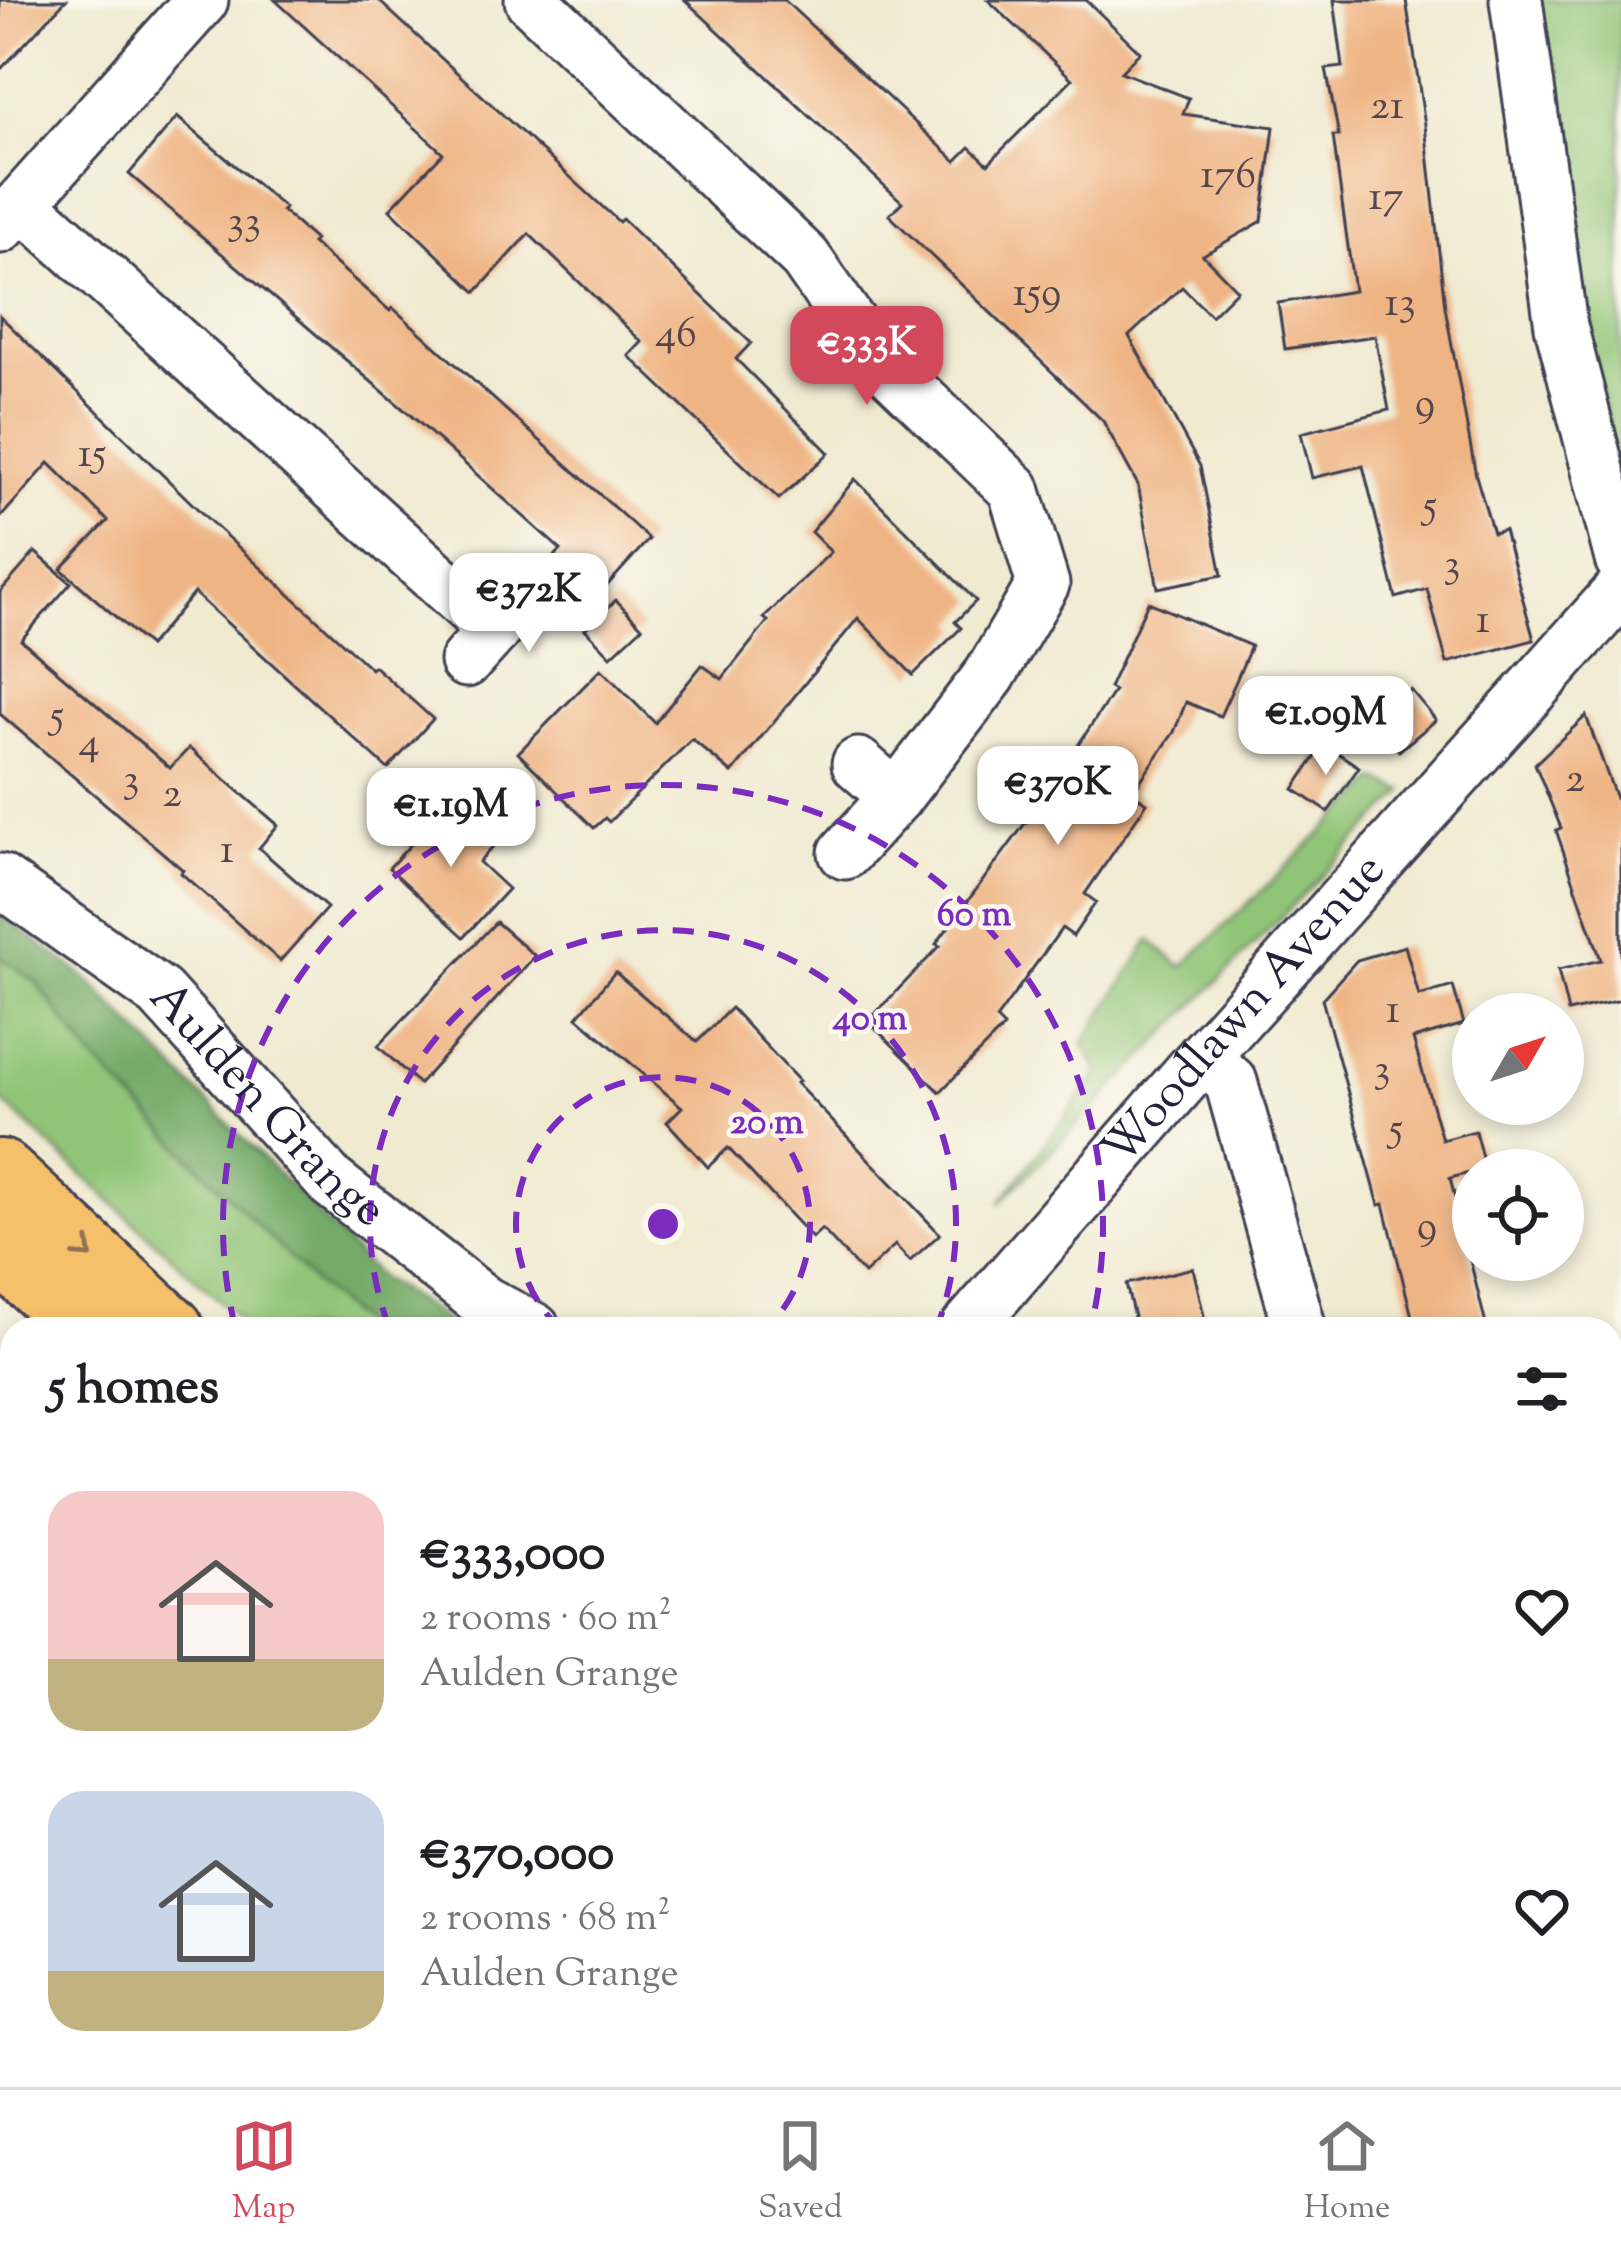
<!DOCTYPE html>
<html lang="en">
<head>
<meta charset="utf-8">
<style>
	body { margin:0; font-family:"Sorts Mill Goudy",serif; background:#f6f6f6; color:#202124; height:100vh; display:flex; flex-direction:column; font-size:45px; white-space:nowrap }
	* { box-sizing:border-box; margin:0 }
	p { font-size:39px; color:#757577 }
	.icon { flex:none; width:66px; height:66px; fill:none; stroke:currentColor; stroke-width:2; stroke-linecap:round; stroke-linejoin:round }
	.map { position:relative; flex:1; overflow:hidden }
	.drawer { position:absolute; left:0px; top:1317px; width:1623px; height:771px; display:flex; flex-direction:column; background:#fff; border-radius:36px 36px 0 0; box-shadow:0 6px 18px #0003 }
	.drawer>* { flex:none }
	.needle { width:78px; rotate:51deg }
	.controls { position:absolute; left:1452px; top:993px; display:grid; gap:24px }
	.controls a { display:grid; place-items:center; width:132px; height:132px; border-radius:50%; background:#fff; box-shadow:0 6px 18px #0003; font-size:60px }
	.price { position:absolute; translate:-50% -102px; padding:0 27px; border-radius:24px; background:#fff; color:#222; font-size:39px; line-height:78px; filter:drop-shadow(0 3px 6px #0008) }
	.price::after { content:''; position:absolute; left:50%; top:72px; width:36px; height:27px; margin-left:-18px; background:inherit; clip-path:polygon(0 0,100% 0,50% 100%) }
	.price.selected { background:#d1495b; color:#fff }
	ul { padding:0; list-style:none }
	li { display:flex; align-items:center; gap:36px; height:300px; padding:0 48px }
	li span { display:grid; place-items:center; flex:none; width:336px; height:240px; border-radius:36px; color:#555 }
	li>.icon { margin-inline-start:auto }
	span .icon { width:144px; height:144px; fill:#fffc; stroke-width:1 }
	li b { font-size:51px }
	h2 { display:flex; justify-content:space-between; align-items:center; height:144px; padding:0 48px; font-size:51px }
	.dock { display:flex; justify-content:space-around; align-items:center; height:168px; border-top:3px solid #e0e0e0; background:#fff; font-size:33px; color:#757577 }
	.dock a { display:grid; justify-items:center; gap:6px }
	.dock .selected { color:#d1495b }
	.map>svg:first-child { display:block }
</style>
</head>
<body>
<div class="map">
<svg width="1621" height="2087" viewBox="0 0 1621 2087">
	<rect width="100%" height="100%" fill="#fbf7ec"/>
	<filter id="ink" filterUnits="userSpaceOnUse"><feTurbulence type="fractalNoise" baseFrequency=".00833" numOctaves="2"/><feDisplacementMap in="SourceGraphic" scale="24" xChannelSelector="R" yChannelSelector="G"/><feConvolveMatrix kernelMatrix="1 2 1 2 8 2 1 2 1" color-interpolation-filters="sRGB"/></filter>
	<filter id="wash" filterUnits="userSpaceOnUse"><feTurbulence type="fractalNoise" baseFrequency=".004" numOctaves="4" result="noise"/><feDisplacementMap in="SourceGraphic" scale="48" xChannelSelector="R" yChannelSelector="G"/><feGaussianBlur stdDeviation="2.7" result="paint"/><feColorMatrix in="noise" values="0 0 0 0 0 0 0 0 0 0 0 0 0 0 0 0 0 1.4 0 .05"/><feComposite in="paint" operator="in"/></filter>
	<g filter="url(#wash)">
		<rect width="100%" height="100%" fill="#f0ead1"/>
		<!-- green -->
		<g fill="#90c476" stroke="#597358" stroke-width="3">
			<path d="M 1535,0 L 1621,0 L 1621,485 L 1573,264 Z"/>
			<path d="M 1377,780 L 1405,791 L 999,1204 L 1099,1073 L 1083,1044 L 1150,940 L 1182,967 Z"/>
			<path d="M 0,957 L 35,980 L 91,1056 L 316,1285 L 367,1329 L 250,1329 L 0,1099 Z"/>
			<path d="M 393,2076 L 838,2076 L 850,2087 L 383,2087 Z"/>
		</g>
		<!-- forest -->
		<path fill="#74aa67" stroke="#4b6651" stroke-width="3" d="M 0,914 L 84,976 L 381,1279 L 460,1329 L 367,1329 L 316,1285 L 91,1056 L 35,981 L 0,957 Z"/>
		<g id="blocks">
			<!-- building -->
			<g fill="#efb483">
				<path d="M 0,0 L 66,0 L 0,70 Z"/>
				<path d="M 275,0 L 378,0 L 619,222 L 622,219 L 751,343 L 736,359 L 829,453 L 779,499 L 629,356 L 642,342 L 529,234 L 476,292 L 390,209 L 443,153 Z"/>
				<path d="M 685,0 L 784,0 L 956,161 L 970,147 L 988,164 L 1072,79 L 988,0 L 1086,0 L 1140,52 L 1121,72 L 1189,98 L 1183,114 L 1274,127 L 1262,221 L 1203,255 L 1237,290 L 1211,316 L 1182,287 L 1129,336 L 1200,466 L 1222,575 L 1158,588 L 1138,485 L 1103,421 L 889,215 L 902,202 Z"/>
				<path d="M 1334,0 L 1406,0 L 1425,125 L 1445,307 L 1476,476 L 1493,533 L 1504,530 L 1534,640 L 1447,663 L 1427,589 L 1396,598 L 1363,466 L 1312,478 L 1301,433 L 1389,410 L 1375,336 L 1285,349 L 1278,303 L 1354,291 L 1333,136 L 1339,136 L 1326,69 L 1343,67 Z"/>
				<path d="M 177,117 L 285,208 L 282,211 L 315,240 L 312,243 L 390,311 L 393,308 L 649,539 L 595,599 L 551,560 L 561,550 L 416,420 L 129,174 Z"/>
				<path d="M 0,316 L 211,522 L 371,669 L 374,666 L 433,719 L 388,769 L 194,593 L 149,646 L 61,569 L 108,521 L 49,463 L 0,518 Z"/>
				<path d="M 855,479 L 976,601 L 955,622 L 961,628 L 913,675 L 858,618 L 732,773 L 692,739 L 609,822 L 605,818 L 594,828 L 518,753 L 601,669 L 655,723 L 702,665 L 722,679 L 768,621 L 764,618 L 831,552 L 811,532 Z"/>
				<path d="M 35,552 L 71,583 L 21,640 L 170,768 L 189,748 L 278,825 L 259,848 L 327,908 L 280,961 L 181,873 L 183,870 L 0,714 L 0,592 Z"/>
				<path d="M 616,600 L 642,627 L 611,656 L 585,629 Z"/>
				<path d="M 1148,602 L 1251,646 L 1236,681 L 1220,716 L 1186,702 L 1174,732 L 1132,793 L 1147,803 L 1085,894 L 1096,902 L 1073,936 L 1062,928 L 996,1019 L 1004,1027 L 940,1092 L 868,1021 L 940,946 L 936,944 L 1035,810 L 1114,691 L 1109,688 Z"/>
				<path d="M 1411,690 L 1436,720 L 1399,751 L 1374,722 Z"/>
				<path d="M 1586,716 L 1621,812 L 1621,1000 L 1568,1012 L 1558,970 L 1601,960 L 1556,830 L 1561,828 L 1535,764 Z"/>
				<path d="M 1324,744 L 1359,767 L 1328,812 L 1294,789 Z"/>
				<path d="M 450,802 L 495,844 L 479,862 L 508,889 L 464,937 L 389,868 Z"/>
				<path d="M 496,922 L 535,956 L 419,1084 L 378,1046 Z"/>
				<path d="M 1405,946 L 1419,996 L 1453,986 L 1464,1024 L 1413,1039 L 1442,1140 L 1475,1131 L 1485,1169 L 1450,1178 L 1487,1329 L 1415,1329 L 1384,1204 L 1379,1205 L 1322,999 L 1357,960 Z"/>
				<path d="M 615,972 L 697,1042 L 731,1008 L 799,1081 L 796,1083 L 940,1234 L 910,1261 L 895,1245 L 864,1274 L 822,1229 L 812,1238 L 728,1148 L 708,1167 L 667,1122 L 682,1107 L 577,1017 Z"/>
				<path d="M 1193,1268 L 1207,1329 L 1137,1329 L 1126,1284 Z"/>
			</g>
		</g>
	</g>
	<g filter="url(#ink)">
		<use href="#blocks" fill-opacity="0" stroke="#414052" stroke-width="3"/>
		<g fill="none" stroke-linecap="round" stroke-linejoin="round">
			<defs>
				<g id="minor">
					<path d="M 531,0 L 805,258 L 869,350 L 1014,489 L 1043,584 L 990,675 L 896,797 L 845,853"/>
					<path d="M 1516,0 L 1561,326 L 1621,559"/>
					<path d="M 22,203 L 494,630"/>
					<path d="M 0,227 L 202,0"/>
					<path d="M 466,661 L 528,592"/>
					<path d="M 858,764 L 896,797"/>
					<path id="s1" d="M 0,880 L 160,993 L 331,1182 L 484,1302 L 534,1329"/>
					<path d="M 1203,1057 L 1231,1082 L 1300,1329"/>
					<path id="s2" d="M 966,1329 L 1203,1057 L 1621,590"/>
					<path d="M 1611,1714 L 1621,1714"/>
					<path d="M 1275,2076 L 1282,2087"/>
					<path d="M 304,2087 L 314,2076"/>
				</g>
				<g id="major">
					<path d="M 0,1173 L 170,1329"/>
					<path d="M 0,1249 L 88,1329"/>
					<path d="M 947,2076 L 959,2087"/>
				</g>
			</defs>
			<!-- minor casing -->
			<use href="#minor" stroke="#414052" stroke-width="57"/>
			<!-- major casing -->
			<use href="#major" stroke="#414052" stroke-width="72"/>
			<!-- minor -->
			<use href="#minor" stroke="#fff" stroke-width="51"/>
			<!-- major -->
			<use href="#major" stroke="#f6c06b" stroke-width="66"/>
		</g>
		<!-- one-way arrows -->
		<defs><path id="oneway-chevron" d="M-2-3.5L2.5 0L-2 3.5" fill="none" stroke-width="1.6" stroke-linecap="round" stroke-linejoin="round" transform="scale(3)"/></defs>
		<use stroke="#8c7153" href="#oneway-chevron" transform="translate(85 1251) rotate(43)"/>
	</g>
	<!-- distance rings -->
	<g fill="none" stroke="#7b2cbf" stroke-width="6" stroke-dasharray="21 15">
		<path d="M560 1329A147 147 0 1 1 766 1329"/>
		<path d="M389 1327A293 293 0 1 1 937 1327"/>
		<path d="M235 1327A440 440 0 1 1 1091 1327"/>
	</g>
	<g text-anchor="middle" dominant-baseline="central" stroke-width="9" stroke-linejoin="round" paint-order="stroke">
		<!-- number labels -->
		<g font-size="42" fill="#55464d">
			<text x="1387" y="108">21</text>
			<text x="1228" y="177">176</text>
			<text x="1386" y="199">17</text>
			<text x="244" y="224">33</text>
			<text x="1037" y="295">159</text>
			<text x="1400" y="305">13</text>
			<text x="676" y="336">46</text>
			<text x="1425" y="406">9</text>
			<text x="92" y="456">15</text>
			<text x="1430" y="508">5</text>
			<text x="1452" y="567">3</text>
			<text x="1483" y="622">1</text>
			<text x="57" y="718">5</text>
			<text x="89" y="745">4</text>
			<text x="1575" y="781">2</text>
			<text x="131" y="782">3</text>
			<text x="172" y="796">2</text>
			<text x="227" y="852">1</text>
			<text x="1393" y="1012">1</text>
			<text x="1382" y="1072">3</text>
			<text x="1396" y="1131">5</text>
			<text x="1427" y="1229">9</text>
		</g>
		<!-- street labels -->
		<g font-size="48" fill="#22223b" stroke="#fbf7ec">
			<text stroke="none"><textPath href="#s2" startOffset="423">Woodlawn Avenue</textPath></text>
			<text stroke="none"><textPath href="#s1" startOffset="351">Aulden Grange</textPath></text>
		</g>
	</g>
	<circle cx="663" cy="1224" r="18" fill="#7b2cbf" stroke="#fbf7ec" stroke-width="6"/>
	<g font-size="36" text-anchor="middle" font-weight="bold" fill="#7b2cbf" stroke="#fbf7ec" stroke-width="9" stroke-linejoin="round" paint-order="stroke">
		<text x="974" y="925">60 m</text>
		<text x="870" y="1029">40 m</text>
		<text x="767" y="1133">20 m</text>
	</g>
</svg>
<div class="controls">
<a><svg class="needle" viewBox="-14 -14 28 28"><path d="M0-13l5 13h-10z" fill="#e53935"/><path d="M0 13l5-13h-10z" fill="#757577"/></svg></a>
<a><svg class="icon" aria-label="locate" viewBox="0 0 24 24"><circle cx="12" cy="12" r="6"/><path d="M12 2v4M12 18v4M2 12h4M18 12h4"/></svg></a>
</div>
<b class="price selected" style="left:867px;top:408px">€333K</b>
<b class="price" style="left:529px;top:655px">€372K</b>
<b class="price" style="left:1326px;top:778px">€1.09M</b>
<b class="price" style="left:1058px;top:848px">€370K</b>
<b class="price" style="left:451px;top:870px">€1.19M</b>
<section class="drawer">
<h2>5 homes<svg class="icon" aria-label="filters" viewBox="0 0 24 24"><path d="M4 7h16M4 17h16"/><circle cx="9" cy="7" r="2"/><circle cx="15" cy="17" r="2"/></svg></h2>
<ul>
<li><span style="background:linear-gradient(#f6c9c9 70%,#c2b280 0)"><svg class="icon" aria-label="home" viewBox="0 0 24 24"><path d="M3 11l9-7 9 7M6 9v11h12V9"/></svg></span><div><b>€333,000</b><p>2 rooms · 60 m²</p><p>Aulden Grange</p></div><svg class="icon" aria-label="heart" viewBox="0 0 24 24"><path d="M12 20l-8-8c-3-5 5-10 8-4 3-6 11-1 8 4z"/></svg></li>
<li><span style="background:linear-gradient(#c9d6e8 75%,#c2b280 0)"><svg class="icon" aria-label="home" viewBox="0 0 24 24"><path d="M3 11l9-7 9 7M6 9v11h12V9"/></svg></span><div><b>€370,000</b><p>2 rooms · 68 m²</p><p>Aulden Grange</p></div><svg class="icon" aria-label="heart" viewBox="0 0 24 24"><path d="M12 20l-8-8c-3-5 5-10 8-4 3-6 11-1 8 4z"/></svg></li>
</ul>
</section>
</div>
<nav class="dock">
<a class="selected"><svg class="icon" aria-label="map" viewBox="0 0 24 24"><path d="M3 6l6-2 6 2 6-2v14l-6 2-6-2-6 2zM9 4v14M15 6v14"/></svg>Map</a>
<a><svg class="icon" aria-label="saved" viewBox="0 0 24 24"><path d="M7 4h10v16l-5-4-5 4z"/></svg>Saved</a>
<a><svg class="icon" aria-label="home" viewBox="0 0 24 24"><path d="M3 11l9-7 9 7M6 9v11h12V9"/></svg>Home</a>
</nav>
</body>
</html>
